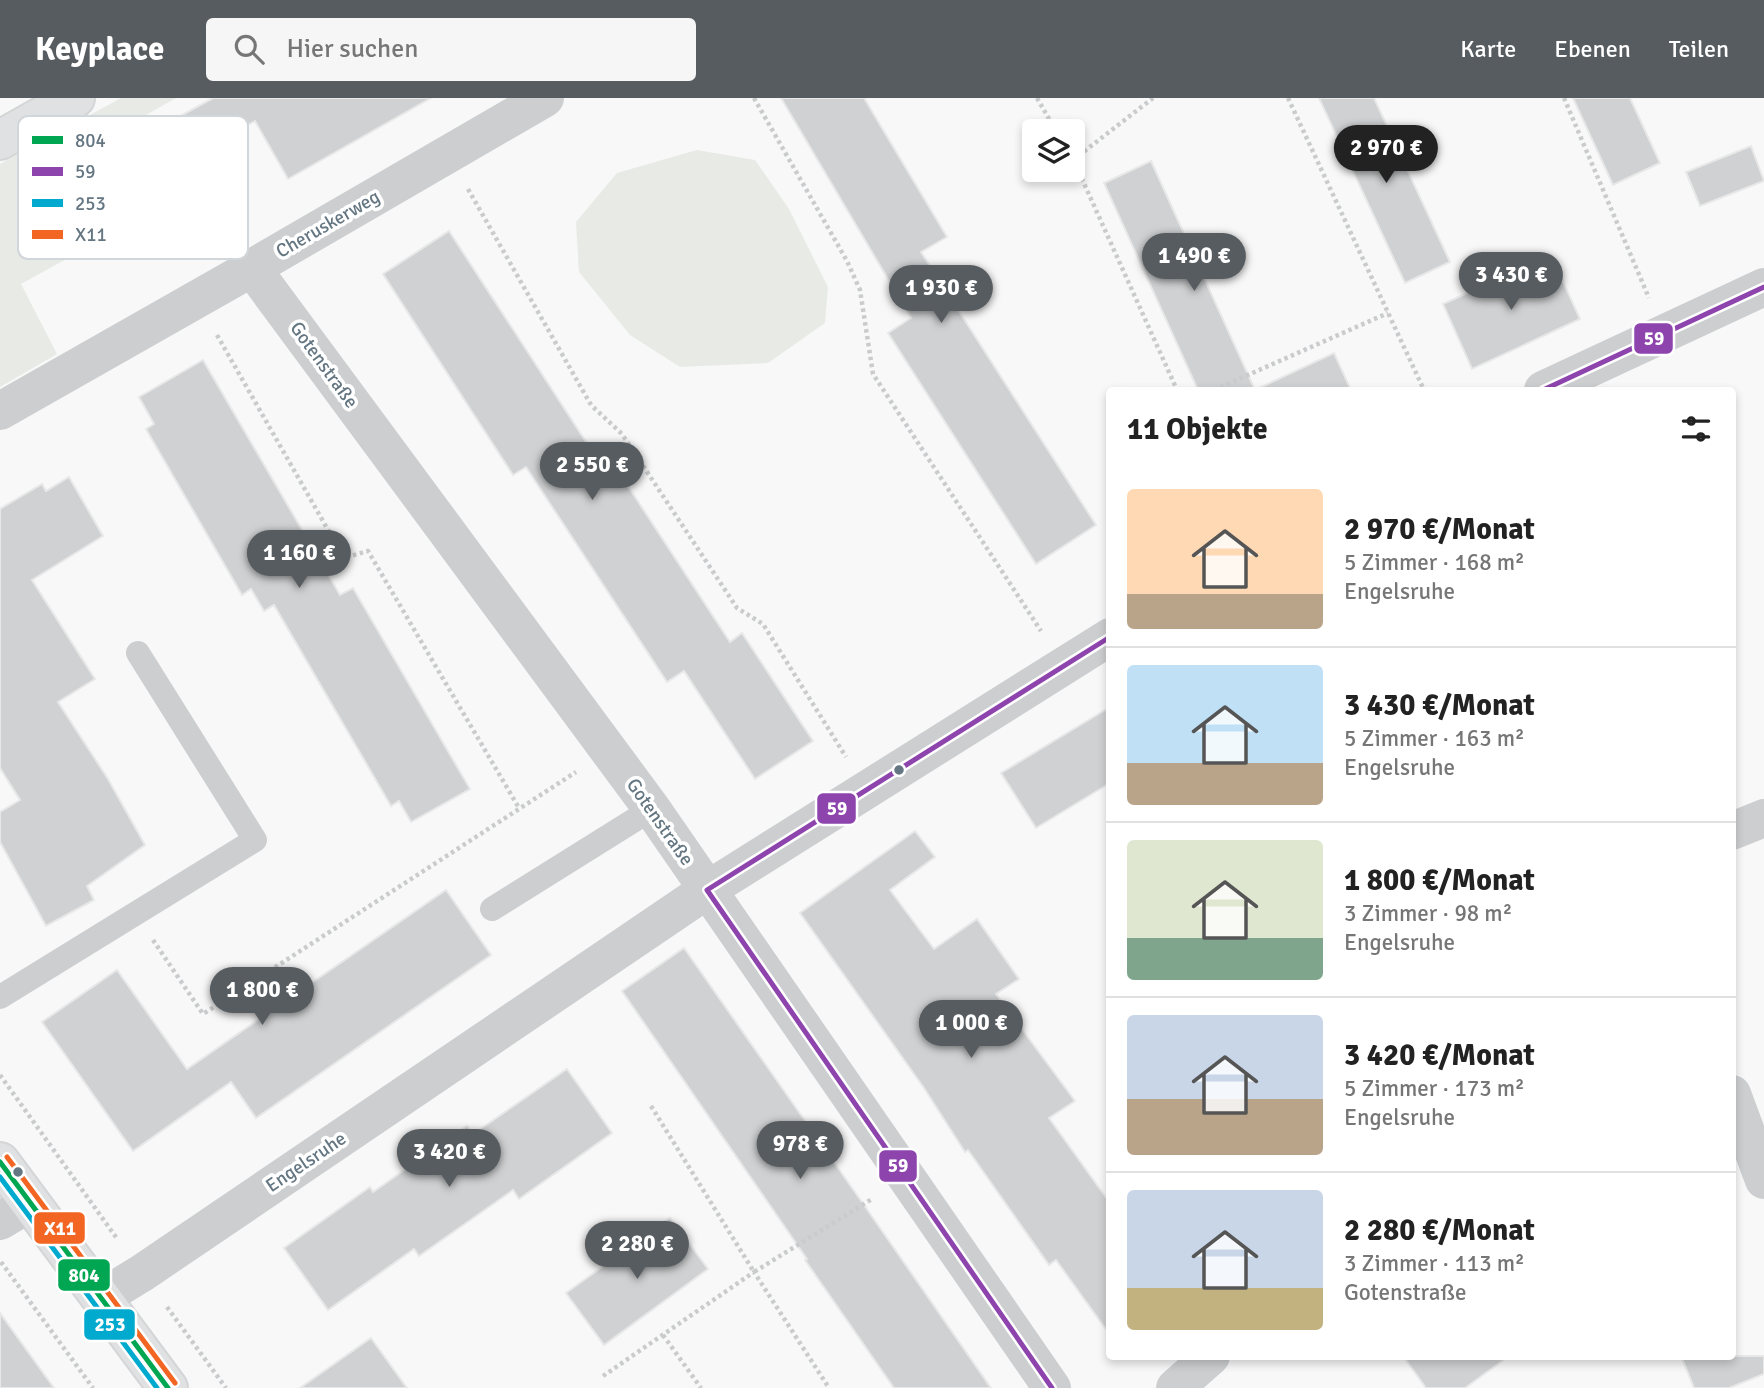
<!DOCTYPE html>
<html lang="de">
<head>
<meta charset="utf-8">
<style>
	body { margin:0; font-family:Signika,sans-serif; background:#f6f6f6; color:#222; height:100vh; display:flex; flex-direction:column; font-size:26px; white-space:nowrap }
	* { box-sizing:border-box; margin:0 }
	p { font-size:23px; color:#767676 }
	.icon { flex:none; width:38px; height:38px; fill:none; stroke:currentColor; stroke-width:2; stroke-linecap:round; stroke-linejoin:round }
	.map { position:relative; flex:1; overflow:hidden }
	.sheet { position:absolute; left:1106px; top:289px; width:630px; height:973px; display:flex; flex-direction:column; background:#fff; border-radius:7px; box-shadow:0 4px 10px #0003 }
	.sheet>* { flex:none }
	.buttons { position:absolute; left:1022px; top:21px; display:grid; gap:14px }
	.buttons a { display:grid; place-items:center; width:63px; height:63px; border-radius:7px; background:#fff; box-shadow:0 4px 10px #0003; font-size:35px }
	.price { position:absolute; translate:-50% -60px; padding:0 16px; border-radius:24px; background:#575c60; color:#fff; font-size:23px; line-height:46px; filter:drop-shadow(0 2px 4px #0008) }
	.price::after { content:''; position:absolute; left:50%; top:42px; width:21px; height:16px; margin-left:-10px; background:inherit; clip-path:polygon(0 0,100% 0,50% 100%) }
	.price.current { background:#222; color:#fff }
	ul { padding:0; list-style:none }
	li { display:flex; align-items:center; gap:21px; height:175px; padding:0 21px }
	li+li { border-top:2px solid #e0e0e0 }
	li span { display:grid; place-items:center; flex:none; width:196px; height:140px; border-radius:7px; color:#555 }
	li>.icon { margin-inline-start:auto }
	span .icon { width:84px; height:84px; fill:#fffc; stroke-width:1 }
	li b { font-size:30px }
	h2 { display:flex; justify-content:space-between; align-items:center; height:84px; padding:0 21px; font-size:30px }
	header { display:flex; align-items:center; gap:42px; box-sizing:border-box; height:98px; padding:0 35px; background:#575c60; color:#fff }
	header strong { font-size:33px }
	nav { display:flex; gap:38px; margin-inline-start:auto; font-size:24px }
	.search { width:490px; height:63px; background:#f6f6f6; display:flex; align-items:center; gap:18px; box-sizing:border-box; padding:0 24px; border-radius:7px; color:#767676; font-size:26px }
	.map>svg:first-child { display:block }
</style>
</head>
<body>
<header>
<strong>Keyplace</strong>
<div class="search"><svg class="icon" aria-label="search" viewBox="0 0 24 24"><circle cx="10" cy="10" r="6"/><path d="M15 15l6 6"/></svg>Hier suchen</div>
<nav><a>Karte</a><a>Ebenen</a><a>Teilen</a></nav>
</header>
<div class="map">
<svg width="1764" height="1290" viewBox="0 0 1764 1290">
	<rect width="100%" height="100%" fill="#f8f8f8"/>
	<!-- green -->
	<g fill="#e7eae5">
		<path d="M 121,0 L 176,0 L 56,68 L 99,143 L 21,186 L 57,256 L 0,289 L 0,66 Z"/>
		<path d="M 697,52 L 755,62 L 789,111 L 828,189 L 825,225 L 768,265 L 680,269 L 630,237 L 579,174 L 576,124 L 617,75 Z"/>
	</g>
	<!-- building -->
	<g fill="#cfd1d2" stroke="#e8e8e8" stroke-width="2">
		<path d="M 213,0 L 431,0 L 288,81 L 255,23 L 143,85 L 124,49 Z"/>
		<path d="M 781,0 L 864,0 L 947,139 L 921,154 L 1096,427 L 1036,466 L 888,235 L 911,220 Z"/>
		<path d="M 1319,0 L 1374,0 L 1450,164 L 1405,185 Z"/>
		<path d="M 1573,0 L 1630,0 L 1660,65 L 1613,87 Z"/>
		<path d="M 1751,48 L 1764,83 L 1700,108 L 1686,74 Z"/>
		<path d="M 1151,63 L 1255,292 L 1334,255 L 1351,292 L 1198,292 L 1104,85 Z"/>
		<path d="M 449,133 L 592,353 L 601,347 L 730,544 L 742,535 L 813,643 L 755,681 L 684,573 L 667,584 L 526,369 L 513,377 L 383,176 Z"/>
		<path d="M 1551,157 L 1580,221 L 1472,271 L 1443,206 Z"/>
		<path d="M 203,262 L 340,497 L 353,490 L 470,691 L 411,724 L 399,703 L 391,708 L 274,507 L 264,513 L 251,491 L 242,497 L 146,331 L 154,326 L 139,299 Z"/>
		<path d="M 69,379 L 103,438 L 32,482 L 95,581 L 58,604 L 108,681 L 145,747 L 87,788 L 94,802 L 46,828 L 0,744 L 0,714 L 20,702 L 0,670 L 0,411 L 42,386 L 46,393 Z"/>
		<path d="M 1110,609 L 1110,685 L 1036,730 L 1001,675 Z"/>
		<path d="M 915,733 L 935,759 L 890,792 L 934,851 L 977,821 L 1019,881 L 996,896 L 1075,1003 L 1049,1020 L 1110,1105 L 1110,1237 L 1056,1162 L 1049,1167 L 968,1052 L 965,1054 L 924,990 L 800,815 Z"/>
		<path d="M 446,792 L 491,857 L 256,1020 L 231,984 L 133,1053 L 42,924 L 117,872 L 187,971 Z"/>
		<path d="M 684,850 L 871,1117 L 991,1290 L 894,1290 L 805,1162 L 807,1161 L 622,893 Z"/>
		<path d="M 567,971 L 612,1035 L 519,1101 L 513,1092 L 419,1158 L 414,1151 L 328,1212 L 284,1150 L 370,1089 L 373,1094 L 467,1028 L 473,1036 Z"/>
		<path d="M 670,1120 L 708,1171 L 604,1247 L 566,1195 Z"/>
		<path d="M 0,1215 L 54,1290 L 0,1290 Z"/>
		<path d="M 371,1240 L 407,1290 L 300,1290 Z"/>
		<path d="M 1403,1258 L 1509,1258 L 1465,1290 L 1426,1290 Z"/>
		<path d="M 1681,1258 L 1764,1258 L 1764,1276 L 1729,1290 L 1694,1290 Z"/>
	</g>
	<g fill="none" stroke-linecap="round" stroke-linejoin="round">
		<defs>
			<path id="secondary" d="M 0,1064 L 168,1290"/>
			<path id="motorway" d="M 0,42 L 75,0"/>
		</defs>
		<!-- secondary casing -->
		<use href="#secondary" stroke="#d4d5d6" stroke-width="42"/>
		<!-- motorway casing -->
		<use href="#motorway" stroke="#d4d5d5" stroke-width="42"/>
		<!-- path -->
		<g stroke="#cacbcc" stroke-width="4.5" stroke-dasharray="3.5 3.5" stroke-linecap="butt">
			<path d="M 754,0 L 847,163 L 860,192 L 873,276 L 1041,533"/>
			<path d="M 1037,0 L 1056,33"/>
			<path d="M 1288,0 L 1424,292"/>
			<path d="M 1564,0 L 1649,200"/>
			<path d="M 1073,61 L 1177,292"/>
			<path d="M 1073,62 L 1153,0"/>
			<path d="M 468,91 L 591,307 L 622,336 L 737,510 L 763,526 L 846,659"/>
			<path d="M 217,237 L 344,460 L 368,453 L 519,710"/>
			<path d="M 1214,292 L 1388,215"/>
			<path d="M 153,842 L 203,916 L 576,674"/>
			<path d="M 0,977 L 118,1142"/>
			<path d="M 651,1008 L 754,1174 L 872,1101"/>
			<path d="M 1,1164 L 93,1290"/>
			<path d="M 167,1209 L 226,1290"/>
			<path d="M 663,1237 L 701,1290"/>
			<path d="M 603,1278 L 754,1174 L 829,1290"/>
		</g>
		<!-- service -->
		<g stroke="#cdcecf" stroke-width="24">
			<path d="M 492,811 L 652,711"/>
			<path d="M 0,899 L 255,742 L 138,555"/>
		</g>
		<!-- minor -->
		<g stroke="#cdcecf" stroke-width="38">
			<path d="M 252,170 L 652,711 L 1052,1290"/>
			<path d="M 1543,292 L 1764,189"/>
			<path d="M 0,313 L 252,170 L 545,0"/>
			<path d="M 1732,733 L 1764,720"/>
			<path d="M 1732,996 L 1764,1082"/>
			<path d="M 0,1123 L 30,1105"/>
			<path d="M 101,1200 L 142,1175 L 707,792 L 1110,539"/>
			<path d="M 1175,1290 L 1211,1258"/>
		</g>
		<!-- secondary -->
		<use href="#secondary" stroke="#e0e1e2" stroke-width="38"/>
		<!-- motorway -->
		<use href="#motorway" stroke="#e0e1e2" stroke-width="38"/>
		<defs>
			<path id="bus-1" d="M 0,1064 L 168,1290"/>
			<g id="bus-2">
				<path d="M 1543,292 L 1764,189"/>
				<path d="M 1052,1290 L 707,792 L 1110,539"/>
			</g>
			<path id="bus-3" d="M 0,1079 L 157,1290"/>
			<path id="bus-4" d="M 7,1059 L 175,1285"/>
		</defs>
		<!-- bus-1 casing -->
		<use href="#bus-1" stroke="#fff" stroke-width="10"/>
		<!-- bus-2 casing -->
		<use href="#bus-2" stroke="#fff" stroke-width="10"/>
		<!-- bus-3 casing -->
		<use href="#bus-3" stroke="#fff" stroke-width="10"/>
		<!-- bus-4 casing -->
		<use href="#bus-4" stroke="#fff" stroke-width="10"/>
		<!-- bus-1 -->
		<use href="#bus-1" stroke="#00a651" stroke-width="5"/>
		<!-- bus-2 -->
		<use href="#bus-2" stroke="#8e44ad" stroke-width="5"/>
		<!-- bus-3 -->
		<use href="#bus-3" stroke="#00a9ce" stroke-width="5"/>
		<!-- bus-4 -->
		<use href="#bus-4" stroke="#f26522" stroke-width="5"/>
	</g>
	<!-- markers -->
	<g fill="#647682" stroke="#fff" stroke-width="2.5">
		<circle cx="899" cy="672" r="6"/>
		<circle cx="18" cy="1074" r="6"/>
	</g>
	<g text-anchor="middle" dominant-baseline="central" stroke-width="7" stroke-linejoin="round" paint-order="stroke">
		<!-- street labels -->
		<g font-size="19" fill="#647682" stroke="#fff">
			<text transform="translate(328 126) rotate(-30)">Cheruskerweg</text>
			<text transform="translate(324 267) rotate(54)">Gotenstraße</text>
			<text transform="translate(660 724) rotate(55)">Gotenstraße</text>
			<text transform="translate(306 1064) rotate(-34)">Engelsruhe</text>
		</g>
	</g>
	<!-- legend -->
	<rect x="18" y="18" width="230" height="143" rx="10" fill="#fff" stroke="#d0d6da" stroke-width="2"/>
	<rect x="32" y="38" width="31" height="8" fill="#00a651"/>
	<rect x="32" y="69" width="31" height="9" fill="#8e44ad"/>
	<rect x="32" y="101" width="31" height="8" fill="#00a9ce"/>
	<rect x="32" y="132" width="31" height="9" fill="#f26522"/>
	<g font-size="19" fill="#647682">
		<text x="75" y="49">804</text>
		<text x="75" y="80">59</text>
		<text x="75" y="112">253</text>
		<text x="75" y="143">X11</text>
	</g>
	<g stroke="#fff" stroke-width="2.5">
		<rect x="1633" y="224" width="41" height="33" rx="7" fill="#8e44ad"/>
		<rect x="816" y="694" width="41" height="33" rx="7" fill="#8e44ad"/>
		<rect x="878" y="1051" width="40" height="34" rx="7" fill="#8e44ad"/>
		<rect x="33" y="1113" width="53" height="34" rx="7" fill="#f26522"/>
		<rect x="57" y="1160" width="54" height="34" rx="7" fill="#00a651"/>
		<rect x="83" y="1210" width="53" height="33" rx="7" fill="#00a9ce"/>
	</g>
	<g font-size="19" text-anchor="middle" font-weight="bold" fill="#fff">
		<text x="1654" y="247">59</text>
		<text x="837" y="717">59</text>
		<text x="898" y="1074">59</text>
		<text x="60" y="1137">X11</text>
		<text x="84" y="1184">804</text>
		<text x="110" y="1233">253</text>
	</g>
</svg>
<div class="buttons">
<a><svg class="icon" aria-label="layers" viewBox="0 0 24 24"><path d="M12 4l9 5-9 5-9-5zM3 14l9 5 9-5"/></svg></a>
</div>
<b class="price current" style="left:1386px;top:87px">2 970 €</b>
<b class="price" style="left:1194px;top:195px">1 490 €</b>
<b class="price" style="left:1511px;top:214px">3 430 €</b>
<b class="price" style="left:941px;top:227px">1 930 €</b>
<b class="price" style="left:592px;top:404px">2 550 €</b>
<b class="price" style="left:299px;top:492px">1 160 €</b>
<b class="price" style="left:262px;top:929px">1 800 €</b>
<b class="price" style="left:971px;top:962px">1 000 €</b>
<b class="price" style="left:800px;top:1083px">978 €</b>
<b class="price" style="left:449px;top:1091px">3 420 €</b>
<b class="price" style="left:637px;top:1183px">2 280 €</b>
<section class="sheet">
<h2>11 Objekte<svg class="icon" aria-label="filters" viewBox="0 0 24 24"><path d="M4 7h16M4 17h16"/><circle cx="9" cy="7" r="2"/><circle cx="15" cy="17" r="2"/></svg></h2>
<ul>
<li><span style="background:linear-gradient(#ffd9b3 75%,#b9a48a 0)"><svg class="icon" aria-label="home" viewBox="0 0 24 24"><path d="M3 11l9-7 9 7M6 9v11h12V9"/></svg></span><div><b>2 970 €/Monat</b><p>5 Zimmer · 168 m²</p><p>Engelsruhe</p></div></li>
<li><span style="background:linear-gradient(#bfe0f5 70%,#b9a48a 0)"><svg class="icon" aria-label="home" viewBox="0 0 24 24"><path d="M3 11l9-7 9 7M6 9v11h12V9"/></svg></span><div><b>3 430 €/Monat</b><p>5 Zimmer · 163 m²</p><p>Engelsruhe</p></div></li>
<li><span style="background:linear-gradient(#dfe7d0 70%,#7fa58c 0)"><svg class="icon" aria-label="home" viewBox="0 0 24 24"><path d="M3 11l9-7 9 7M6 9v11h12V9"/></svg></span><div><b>1 800 €/Monat</b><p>3 Zimmer · 98 m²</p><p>Engelsruhe</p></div></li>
<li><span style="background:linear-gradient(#c9d6e8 60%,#b9a48a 0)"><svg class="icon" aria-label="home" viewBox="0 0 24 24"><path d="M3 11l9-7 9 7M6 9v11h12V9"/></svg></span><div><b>3 420 €/Monat</b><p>5 Zimmer · 173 m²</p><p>Engelsruhe</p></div></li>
<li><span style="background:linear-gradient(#c9d6e8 70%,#c2b280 0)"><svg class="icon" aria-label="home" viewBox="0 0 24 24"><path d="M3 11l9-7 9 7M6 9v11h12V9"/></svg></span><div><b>2 280 €/Monat</b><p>3 Zimmer · 113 m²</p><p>Gotenstraße</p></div></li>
</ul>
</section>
</div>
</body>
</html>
